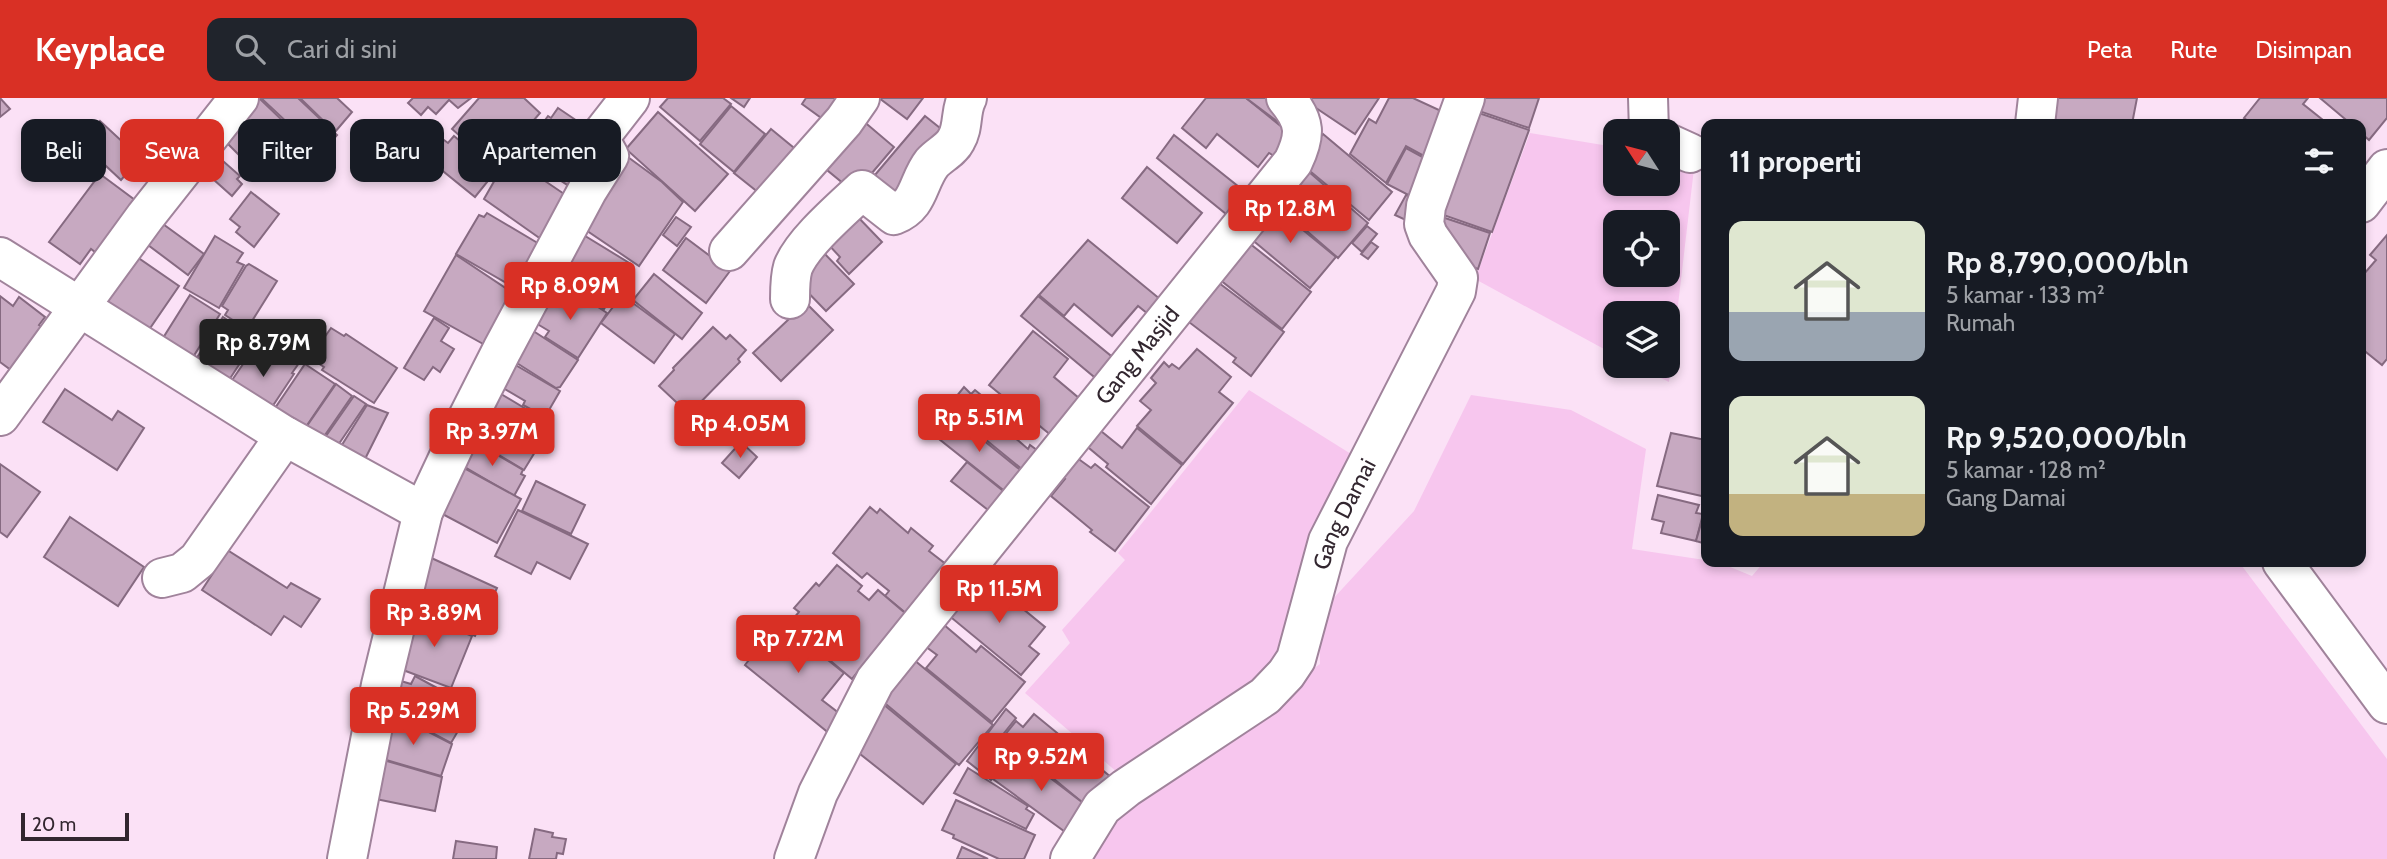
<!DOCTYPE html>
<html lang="id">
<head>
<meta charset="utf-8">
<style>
	body { margin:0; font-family:Cabin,sans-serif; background:#20242c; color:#f1f3f6; height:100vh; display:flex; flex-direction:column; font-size:26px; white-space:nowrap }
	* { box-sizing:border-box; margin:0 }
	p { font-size:23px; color:#9ea1a6 }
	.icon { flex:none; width:38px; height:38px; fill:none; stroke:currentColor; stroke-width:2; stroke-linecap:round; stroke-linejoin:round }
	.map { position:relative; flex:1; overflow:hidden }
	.sheet { position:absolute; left:1701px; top:21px; width:665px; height:448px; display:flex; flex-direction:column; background:#171b24; border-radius:14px; box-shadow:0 4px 10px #0003 }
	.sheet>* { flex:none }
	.banner { position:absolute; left:21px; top:21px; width:665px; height:63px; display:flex; gap:14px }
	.needle { width:46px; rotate:306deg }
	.controls { position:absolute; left:1603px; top:21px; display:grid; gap:14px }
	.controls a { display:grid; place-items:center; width:77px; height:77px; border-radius:14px; background:#171b24; box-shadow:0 4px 10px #0003; font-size:35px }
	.scale { position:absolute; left:21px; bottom:18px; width:108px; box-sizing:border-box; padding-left:7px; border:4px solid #32262f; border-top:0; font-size:19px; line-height:24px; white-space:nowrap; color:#32262f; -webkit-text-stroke:5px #fbe1f6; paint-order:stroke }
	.price { position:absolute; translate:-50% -60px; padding:0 16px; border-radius:7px; background:#d93025; color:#fff; font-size:23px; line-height:46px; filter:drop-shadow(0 2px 4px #0008) }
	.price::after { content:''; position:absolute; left:50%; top:42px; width:21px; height:16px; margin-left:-10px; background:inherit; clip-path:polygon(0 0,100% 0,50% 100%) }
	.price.on { background:#222; color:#fff }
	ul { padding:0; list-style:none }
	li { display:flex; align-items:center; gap:21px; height:175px; padding:0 28px }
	li span { display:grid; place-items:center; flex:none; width:196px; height:140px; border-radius:14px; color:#555 }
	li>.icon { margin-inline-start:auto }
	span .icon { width:84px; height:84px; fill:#fffc; stroke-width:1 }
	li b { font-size:30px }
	h2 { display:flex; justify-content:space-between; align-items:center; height:84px; padding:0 28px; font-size:30px }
	.tag { padding:0 24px; border-radius:14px; background:#171b24; box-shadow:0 4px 10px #0003; font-size:24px; line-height:63px }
	.tag.on { background:#d93025; color:#fff }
	header { display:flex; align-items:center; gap:42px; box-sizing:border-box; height:98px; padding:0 35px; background:#d93025; color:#fff }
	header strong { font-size:33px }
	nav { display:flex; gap:38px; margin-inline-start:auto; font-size:24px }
	.search { width:490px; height:63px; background:#20242c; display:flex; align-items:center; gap:18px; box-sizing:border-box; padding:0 24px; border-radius:14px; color:#9ea1a6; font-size:26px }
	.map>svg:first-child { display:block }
</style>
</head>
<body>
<header>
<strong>Keyplace</strong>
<div class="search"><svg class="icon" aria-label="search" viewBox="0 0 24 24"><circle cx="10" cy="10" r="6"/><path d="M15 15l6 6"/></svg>Cari di sini</div>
<nav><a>Peta</a><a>Rute</a><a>Disimpan</a></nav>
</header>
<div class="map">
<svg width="2387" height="761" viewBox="0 0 2387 761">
	<rect width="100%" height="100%" fill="#fbe1f6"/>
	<!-- green -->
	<g fill="#f7c6ee" fill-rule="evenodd">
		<path d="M 1530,35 L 1615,49 L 1615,86 L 1668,86 L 1668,58 L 1695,62 L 1669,284 L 1637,268 L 1668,268 L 1668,215 L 1615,215 L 1615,257 L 1475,181 ZM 1615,124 L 1668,124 L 1668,177 L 1615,177 Z"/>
		<path d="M 1249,292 L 1359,361 L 1287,553 L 1250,598 L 1125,681 L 1025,595 L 1070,545 L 1062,532 L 1125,462 L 1118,455 Z"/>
		<path d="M 1471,297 L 1571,312 L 1646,351 L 1632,451 L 1718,464 L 1752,478 L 1764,464 L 1953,464 L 1964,468 L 1974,464 L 2239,464 L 2387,661 L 2387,761 L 1082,761 L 1111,713 L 1320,566 L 1319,516 L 1414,413 Z"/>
	</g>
	<!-- building -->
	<g fill="#c7a9c1" stroke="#866a81" stroke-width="2">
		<path d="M 0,0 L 10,11 L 0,19 Z"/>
		<path d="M 246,0 L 259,0 L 309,48 L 300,59 L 313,71 L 307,80 L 291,68 L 235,12 Z"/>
		<path d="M 261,0 L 298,0 L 337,37 L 321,56 Z"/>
		<path d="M 300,0 L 337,0 L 352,14 L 335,34 Z"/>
		<path d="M 413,0 L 471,0 L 458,10 L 449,2 L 436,16 L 428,9 L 421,17 L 408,5 Z"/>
		<path d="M 479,0 L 524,0 L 540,15 L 499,62 L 482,47 L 477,53 L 452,31 Z"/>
		<path d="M 668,0 L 723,0 L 731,6 L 700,43 L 660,9 Z"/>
		<path d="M 731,0 L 750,0 L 744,9 Z"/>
		<path d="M 806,0 L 851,0 L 831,27 L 802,6 Z"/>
		<path d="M 879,0 L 923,0 L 907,21 Z"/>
		<path d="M 1206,0 L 1246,0 L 1293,38 L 1276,59 L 1269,55 L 1258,69 L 1217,36 L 1206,50 L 1182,30 Z"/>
		<path d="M 1246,0 L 1270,0 L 1286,15 L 1278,24 Z"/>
		<path d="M 1305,0 L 1379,0 L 1355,36 L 1304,2 Z"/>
		<path d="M 1389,0 L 1413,0 L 1452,18 L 1435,64 L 1406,48 L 1386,85 L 1350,56 L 1369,21 L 1376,25 Z"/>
		<path d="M 1477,0 L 1539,0 L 1529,30 L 1473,11 Z"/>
		<path d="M 2047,0 L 2137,0 L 2132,26 L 2052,26 Z"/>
		<path d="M 2260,0 L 2308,0 L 2303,6 L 2328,26 L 2252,26 L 2244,20 Z"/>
		<path d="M 2320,0 L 2387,0 L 2387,20 L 2369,42 L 2361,35 L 2361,26 L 2351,26 Z"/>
		<path d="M 731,8 L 765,36 L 734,74 L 700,46 Z"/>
		<path d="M 558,10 L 592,33 L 594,51 L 569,88 L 517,54 L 535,26 L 540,29 L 548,18 L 551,20 Z"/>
		<path d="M 1467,11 L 1529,32 L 1492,134 L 1432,113 Z"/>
		<path d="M 658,14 L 728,76 L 695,113 L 626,51 Z"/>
		<path d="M 236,16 L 271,51 L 252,70 L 217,35 Z"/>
		<path d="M 855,16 L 894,49 L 855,95 L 816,63 Z"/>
		<path d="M 925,18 L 950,38 L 899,109 L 869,84 Z"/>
		<path d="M 100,23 L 140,60 L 121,82 L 91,54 L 84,61 L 76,54 L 82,47 L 80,44 Z"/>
		<path d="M 771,31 L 805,59 L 769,103 L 734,75 Z"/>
		<path d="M 1323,36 L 1392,94 L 1369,122 L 1299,64 Z"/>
		<path d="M 1174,37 L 1249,97 L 1231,120 L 1157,60 Z"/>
		<path d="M 454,38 L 496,73 L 475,99 L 433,65 L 437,60 L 432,56 L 444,42 L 448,45 Z"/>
		<path d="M 1406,50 L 1439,68 L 1420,103 L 1387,86 Z"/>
		<path d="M 621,54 L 662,84 L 683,104 L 639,168 L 574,124 Z"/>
		<path d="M 215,56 L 240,78 L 237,81 L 242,86 L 232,98 L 194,64 Z"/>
		<path d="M 514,62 L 573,102 L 548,146 L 484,101 L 500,73 L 505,76 Z"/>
		<path d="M 1301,67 L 1368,125 L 1338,160 L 1271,102 Z"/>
		<path d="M 1147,69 L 1202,115 L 1177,145 L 1122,100 Z"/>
		<path d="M 100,76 L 143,108 L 104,161 L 91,151 L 80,166 L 49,144 Z"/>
		<path d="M 251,94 L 279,116 L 254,149 L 236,134 L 240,129 L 230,121 Z"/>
		<path d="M 1406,97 L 1420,105 L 1410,124 L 1395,117 Z"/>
		<path d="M 1270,105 L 1336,159 L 1310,190 L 1244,135 Z"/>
		<path d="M 487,115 L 546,150 L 520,193 L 456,156 L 479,117 L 484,119 Z"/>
		<path d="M 1430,115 L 1490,135 L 1478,171 L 1446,160 Z"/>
		<path d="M 855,116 L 882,144 L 849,176 L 837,163 L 840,159 L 826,144 Z"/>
		<path d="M 152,118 L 204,156 L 188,177 L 136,138 Z"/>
		<path d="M 676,119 L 691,129 L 677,148 L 663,137 Z"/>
		<path d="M 1367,128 L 1377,136 L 1362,154 L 1352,145 Z"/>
		<path d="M 577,133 L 631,166 L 604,211 L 550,177 Z"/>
		<path d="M 2387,137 L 2387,261 L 2382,267 L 2361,250 L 2361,174 L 2364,176 L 2376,162 L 2370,157 Z"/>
		<path d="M 215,138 L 243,155 L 237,164 L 244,167 L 219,210 L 184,190 Z"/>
		<path d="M 686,140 L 730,173 L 706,205 L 663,172 Z"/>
		<path d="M 1244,141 L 1311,194 L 1282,231 L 1214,177 Z"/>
		<path d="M 1088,142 L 1166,206 L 1153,220 L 1138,208 L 1112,238 L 1074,206 L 1064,218 L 1039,197 Z"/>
		<path d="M 1371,144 L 1378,149 L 1368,161 L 1361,156 Z"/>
		<path d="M 124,150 L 179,188 L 146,236 L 93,199 Z"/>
		<path d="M 821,152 L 854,186 L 826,213 L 793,179 Z"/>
		<path d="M 456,157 L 513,195 L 485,247 L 424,213 Z"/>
		<path d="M 249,166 L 277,183 L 247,231 L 225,217 L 228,212 L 222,208 L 246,168 Z"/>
		<path d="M 654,176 L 702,215 L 682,241 L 633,202 Z"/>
		<path d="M 1219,185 L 1284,234 L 1251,278 L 1233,264 L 1236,260 L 1185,221 Z"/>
		<path d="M 554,191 L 576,205 L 580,197 L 607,215 L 578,260 L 545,239 L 549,233 L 534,224 Z"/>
		<path d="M 801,194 L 809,203 L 807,206 L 833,232 L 781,283 L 753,255 L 789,221 L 781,213 Z"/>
		<path d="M 190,197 L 220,216 L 188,267 L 158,248 Z"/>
		<path d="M 622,197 L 675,236 L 654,265 L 601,225 Z"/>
		<path d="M 0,198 L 13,208 L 19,199 L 45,219 L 39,227 L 46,232 L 15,275 L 0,264 Z"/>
		<path d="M 1038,198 L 1116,262 L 1099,283 L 1021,218 Z"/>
		<path d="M 223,219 L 256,241 L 227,285 L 191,269 Z"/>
		<path d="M 434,220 L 449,230 L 441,243 L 454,251 L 440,274 L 433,269 L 424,282 L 404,270 Z"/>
		<path d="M 524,227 L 578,262 L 560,289 L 556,290 L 509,260 Z"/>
		<path d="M 713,229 L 726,241 L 730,237 L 746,252 L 738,261 L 740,264 L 689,316 L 659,288 L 674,272 L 673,270 Z"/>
		<path d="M 331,230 L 344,238 L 346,236 L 397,270 L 374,305 L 322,272 L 324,269 L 310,260 Z"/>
		<path d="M 1033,233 L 1068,261 L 1054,279 L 1086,306 L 1057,342 L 989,287 Z"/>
		<path d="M 274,248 L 299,265 L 292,275 L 294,276 L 266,318 L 226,291 L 252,253 L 263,260 Z"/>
		<path d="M 1197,251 L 1231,279 L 1219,294 L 1233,305 L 1183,366 L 1137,328 L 1151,312 L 1140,303 L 1156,285 L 1151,280 L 1164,264 L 1169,269 L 1172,266 L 1179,271 Z"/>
		<path d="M 507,262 L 560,293 L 545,319 L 523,307 L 525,303 L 493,284 Z"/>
		<path d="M 305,266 L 335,286 L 299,339 L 269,319 Z"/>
		<path d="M 336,286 L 352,298 L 316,350 L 300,338 Z"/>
		<path d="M 964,289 L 971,296 L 975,292 L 1020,329 L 1013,338 L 1028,351 L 1030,347 L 1045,358 L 1029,377 L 947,310 Z"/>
		<path d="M 491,290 L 551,326 L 538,348 L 478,312 Z"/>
		<path d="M 65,291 L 112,322 L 118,313 L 144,330 L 117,372 L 43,324 Z"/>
		<path d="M 354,298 L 366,306 L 332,356 L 319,348 Z"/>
		<path d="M 367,307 L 388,315 L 359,373 L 335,358 Z"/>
		<path d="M 946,312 L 1029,379 L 1012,399 L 929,333 Z"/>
		<path d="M 479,315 L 538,349 L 524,372 L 465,337 Z"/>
		<path d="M 1096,329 L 1122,350 L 1137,330 L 1182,367 L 1151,406 L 1106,369 L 1108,366 L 1083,345 Z"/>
		<path d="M 1671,335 L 1706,342 L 1706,399 L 1657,388 Z"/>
		<path d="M 472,342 L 523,372 L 521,376 L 525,378 L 514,398 L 458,365 Z"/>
		<path d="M 741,344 L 757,359 L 739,380 L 722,365 Z"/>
		<path d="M 1073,357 L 1091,370 L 1095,366 L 1149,409 L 1115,453 L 1090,434 L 1092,432 L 1051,398 L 1065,381 L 1058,376 Z"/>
		<path d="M 967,364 L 1012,400 L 997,419 L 951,383 Z"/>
		<path d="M 455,365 L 521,401 L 497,445 L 433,411 Z"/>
		<path d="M 0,366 L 40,394 L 7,439 L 0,434 Z"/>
		<path d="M 536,383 L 585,407 L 571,436 L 522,413 Z"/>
		<path d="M 1658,397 L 1699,407 L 1696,415 L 1703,416 L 1696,443 L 1661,435 L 1664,424 L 1652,421 Z"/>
		<path d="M 1706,408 L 1706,446 L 1696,443 Z"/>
		<path d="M 870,409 L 877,415 L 880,411 L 908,435 L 911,430 L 933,448 L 929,453 L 947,467 L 913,521 L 885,498 L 889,493 L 867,475 L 862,480 L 833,455 Z"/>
		<path d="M 518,412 L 588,446 L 570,481 L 537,464 L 531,476 L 495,458 Z"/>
		<path d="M 70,419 L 144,469 L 118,508 L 44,459 Z"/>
		<path d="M 221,448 L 287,490 L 291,485 L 320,501 L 301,529 L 284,518 L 271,537 L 202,492 L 213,475 L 206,471 Z"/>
		<path d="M 427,458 L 497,490 L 475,538 L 464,533 L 466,531 L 423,512 L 430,497 L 413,489 Z"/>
		<path d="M 837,467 L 862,488 L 858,493 L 869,502 L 878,492 L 905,515 L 852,581 L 788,527 L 799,514 L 794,510 L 816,485 L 819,488 Z"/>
		<path d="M 988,482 L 1045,529 L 1029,548 L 1039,556 L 1021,577 L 947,516 L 975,487 L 980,491 Z"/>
		<path d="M 409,511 L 472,538 L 451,590 L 403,572 Z"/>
		<path d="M 943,526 L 976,554 L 981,548 L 1025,584 L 992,624 L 926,570 L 937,557 L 925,548 Z"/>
		<path d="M 775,529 L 788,539 L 792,533 L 844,575 L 822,602 L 844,619 L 830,636 L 745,567 Z"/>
		<path d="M 908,557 L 993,627 L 959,667 L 875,597 Z"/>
		<path d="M 415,578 L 472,609 L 451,645 L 387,611 L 394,581 L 411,586 Z"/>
		<path d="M 883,606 L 956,666 L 923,706 L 850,648 Z"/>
		<path d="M 1006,611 L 1016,620 L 1001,639 L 1015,649 L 991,682 L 967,663 Z"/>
		<path d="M 390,614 L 452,646 L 441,678 L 376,659 Z"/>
		<path d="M 1034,616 L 1112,680 L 1088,709 L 1003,639 L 1016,623 L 1023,629 Z"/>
		<path d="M 1015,653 L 1087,708 L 1072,739 L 993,681 Z"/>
		<path d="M 380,661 L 442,679 L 435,713 L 366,699 Z"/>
		<path d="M 968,670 L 1028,708 L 1026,711 L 1034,716 L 1026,731 L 954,695 Z"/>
		<path d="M 956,702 L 1035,737 L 1024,761 L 999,761 L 953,740 L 954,737 L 942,732 Z"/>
		<path d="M 535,731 L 553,735 L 552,739 L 566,741 L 563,756 L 557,755 L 556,761 L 529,761 Z"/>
		<path d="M 456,743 L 497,749 L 496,761 L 453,761 Z"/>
		<path d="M 962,749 L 988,761 L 957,761 Z"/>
	</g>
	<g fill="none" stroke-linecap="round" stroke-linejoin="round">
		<defs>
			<g id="minor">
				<path d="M 1648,0 L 1649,33"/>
				<path d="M 2035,26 L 2038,0"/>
				<path d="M 1668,45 L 1690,55"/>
				<path d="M 2361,105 L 2387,71"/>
				<path d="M 729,153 L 844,23 L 860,0"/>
				<path d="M 0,159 L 285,338 L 423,414"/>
				<path d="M 790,201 C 790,191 790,179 793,169 C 803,144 842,111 862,92 L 894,117 C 920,107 917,84 932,65 C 939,57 951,52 956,42 C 964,29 960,13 967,0"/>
				<path d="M 0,318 L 145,119 L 239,0"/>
				<path d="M 2282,464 L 2387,606"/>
				<path d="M 162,480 L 182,475 L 198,462 L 285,338"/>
				<path d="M 347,761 L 381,587 L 423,414 L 461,333 L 502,252 L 587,93 L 609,58 L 603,47 L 602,36 L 630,0"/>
				<path id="s1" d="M 794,761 L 818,695 L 875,583 L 1293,64 C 1306,37 1306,24 1286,0"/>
				<path id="s2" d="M 1070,761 L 1102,709 L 1126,690 L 1265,598 L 1286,576 L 1296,561 L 1328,443 L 1456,193 L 1458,180 L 1428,137 L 1424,126 L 1426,108 L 1465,0"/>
			</g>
		</defs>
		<!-- minor casing -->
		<use href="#minor" stroke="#a0839b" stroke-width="42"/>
		<!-- minor -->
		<use href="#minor" stroke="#fff" stroke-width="38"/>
	</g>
	<g text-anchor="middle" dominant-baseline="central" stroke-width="6" stroke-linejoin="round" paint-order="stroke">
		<!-- street labels -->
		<g font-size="23" fill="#32262f" stroke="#fbe1f6">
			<text stroke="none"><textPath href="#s1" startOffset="614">Gang Masjid</textPath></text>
			<text stroke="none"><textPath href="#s2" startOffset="460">Gang Damai</textPath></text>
		</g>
	</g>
</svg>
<div class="controls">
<a><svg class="needle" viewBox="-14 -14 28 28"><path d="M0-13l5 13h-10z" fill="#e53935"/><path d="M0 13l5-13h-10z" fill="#9ea1a6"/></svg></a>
<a><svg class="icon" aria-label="locate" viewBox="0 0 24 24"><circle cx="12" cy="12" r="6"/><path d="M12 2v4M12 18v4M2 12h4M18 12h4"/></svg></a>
<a><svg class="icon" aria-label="layers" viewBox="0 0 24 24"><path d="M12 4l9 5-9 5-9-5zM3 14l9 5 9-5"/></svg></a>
</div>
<div class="scale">20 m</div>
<b class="price" style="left:1290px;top:147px">Rp 12.8M</b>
<b class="price" style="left:570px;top:224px">Rp 8.09M</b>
<b class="price on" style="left:263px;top:281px">Rp 8.79M</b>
<b class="price" style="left:979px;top:356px">Rp 5.51M</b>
<b class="price" style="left:740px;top:362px">Rp 4.05M</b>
<b class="price" style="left:492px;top:370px">Rp 3.97M</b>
<b class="price" style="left:999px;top:527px">Rp 11.5M</b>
<b class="price" style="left:434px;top:551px">Rp 3.89M</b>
<b class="price" style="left:798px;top:577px">Rp 7.72M</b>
<b class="price" style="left:413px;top:649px">Rp 5.29M</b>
<b class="price" style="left:1041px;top:695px">Rp 9.52M</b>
<div class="banner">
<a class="tag">Beli</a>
<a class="tag on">Sewa</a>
<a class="tag">Filter</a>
<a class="tag">Baru</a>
<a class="tag">Apartemen</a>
</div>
<section class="sheet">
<h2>11 properti<svg class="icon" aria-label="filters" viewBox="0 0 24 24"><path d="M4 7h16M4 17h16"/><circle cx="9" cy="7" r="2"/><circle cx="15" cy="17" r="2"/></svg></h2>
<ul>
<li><span style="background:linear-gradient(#dfe7d0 65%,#9aa5b1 0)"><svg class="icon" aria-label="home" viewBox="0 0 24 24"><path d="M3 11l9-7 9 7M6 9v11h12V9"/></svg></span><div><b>Rp 8,790,000/bln</b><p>5 kamar · 133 m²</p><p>Rumah</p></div></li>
<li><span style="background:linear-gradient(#dfe7d0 70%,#c2b280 0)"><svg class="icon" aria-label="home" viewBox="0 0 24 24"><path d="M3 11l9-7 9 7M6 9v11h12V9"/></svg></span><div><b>Rp 9,520,000/bln</b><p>5 kamar · 128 m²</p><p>Gang Damai</p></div></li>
</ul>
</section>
</div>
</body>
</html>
